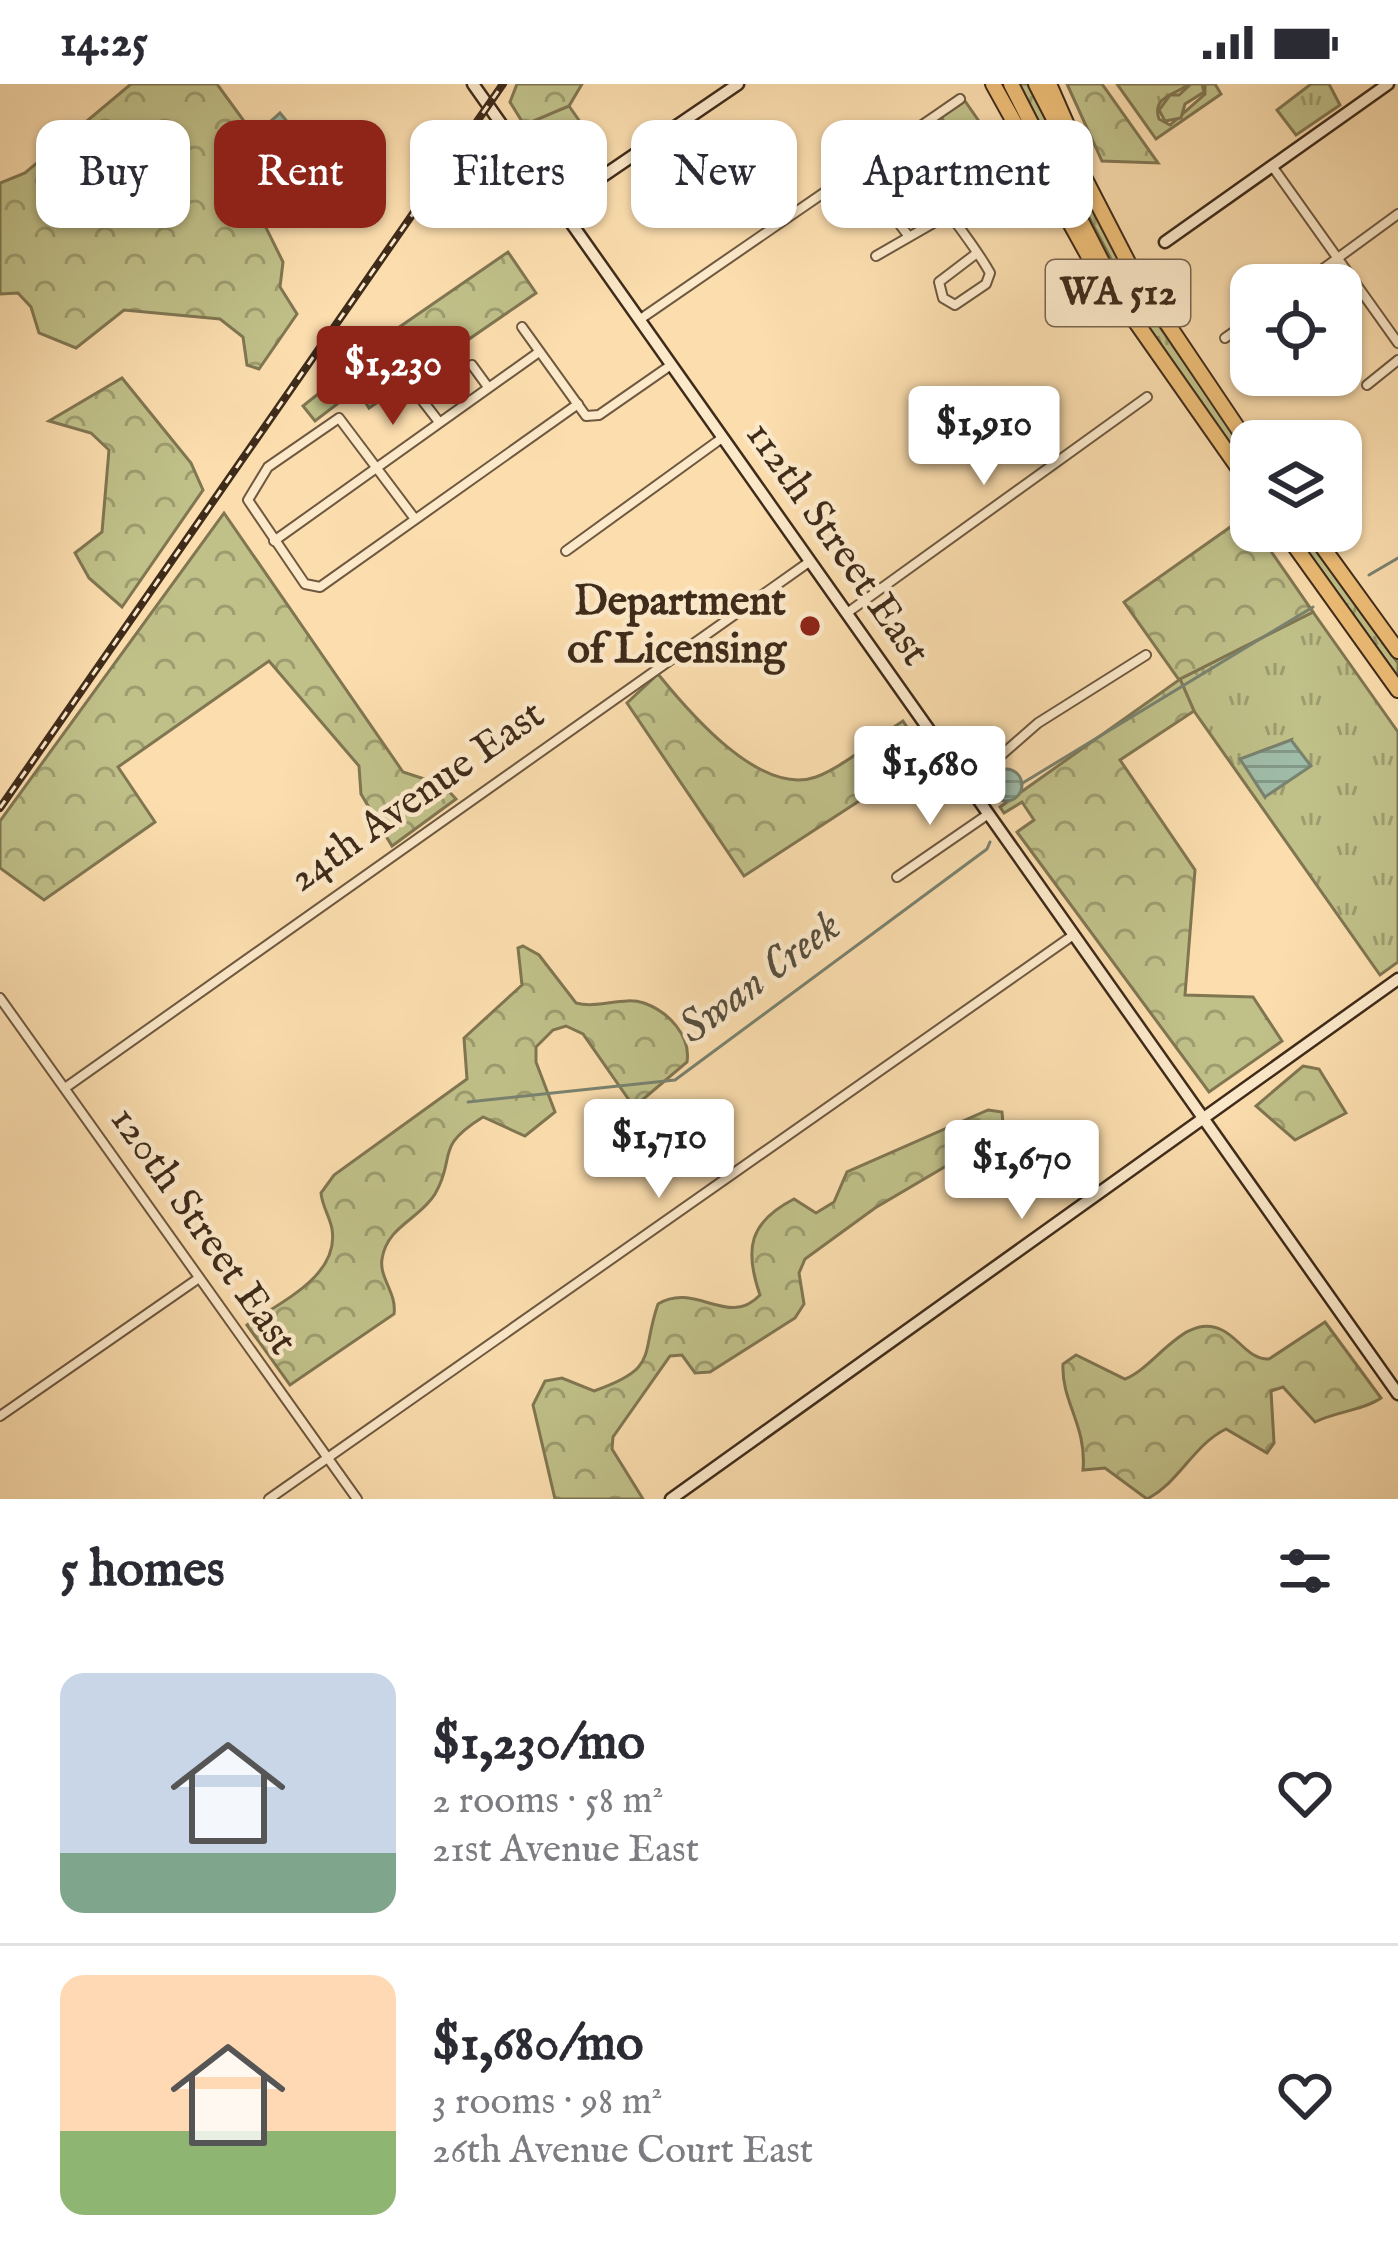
<!DOCTYPE html>
<html lang="en">
<head>
<meta charset="utf-8">
<style>
	body { margin:0; font-family:"IM FELL English",serif; background:#f2f2f3; color:#2b2b33; height:100vh; display:flex; flex-direction:column; font-size:45px; white-space:nowrap }
	* { box-sizing:border-box; margin:0 }
	p { font-size:39px; color:#7c7c81 }
	.icon { flex:none; width:66px; height:66px; fill:none; stroke:currentColor; stroke-width:2; stroke-linecap:round; stroke-linejoin:round }
	.map { position:relative; height:1415px; overflow:hidden }
	.drawer { display:flex; flex-direction:column; background:#fff; flex:1 }
	.drawer>* { flex:none }
	.banner { position:absolute; left:36px; top:36px; width:1326px; height:108px; display:flex; gap:24px }
	.controls { position:absolute; left:1230px; top:180px; display:grid; gap:24px }
	.controls a { display:grid; place-items:center; width:132px; height:132px; border-radius:24px; background:#fff; box-shadow:0 3px 9px #0004; font-size:60px }
	.price { position:absolute; translate:-50% -102px; padding:0 27px; border-radius:12px; background:#fff; color:#222; font-size:39px; line-height:78px; filter:drop-shadow(0 3px 6px #0008) }
	.price::after { content:''; position:absolute; left:50%; top:72px; width:36px; height:27px; margin-left:-18px; background:inherit; clip-path:polygon(0 0,100% 0,50% 100%) }
	.price.current { background:#8f2418; color:#fff }
	ul { padding:0; list-style:none }
	li { display:flex; align-items:center; gap:36px; height:300px; padding:0 60px }
	li+li { border-top:3px solid #e1e1e2 }
	li span { display:grid; place-items:center; flex:none; width:336px; height:240px; border-radius:24px; color:#555 }
	li>.icon { margin-inline-start:auto }
	span .icon { width:144px; height:144px; fill:#fffc; stroke-width:1 }
	li b { font-size:51px }
	h2 { display:flex; justify-content:space-between; align-items:center; height:144px; padding:0 60px; font-size:51px }
	.chip { padding:0 42px; border-radius:24px; background:#fff; box-shadow:0 3px 9px #0004; font-size:42px; line-height:108px }
	.chip.current { background:#8f2418; color:#fff }
	.status { display:flex; justify-content:space-between; align-items:center; height:84px; padding:0 60px; background:#fff; direction:ltr }
	.status svg { height:33px; fill:currentColor }
	.map>svg:first-child { display:block }
</style>
</head>
<body>
<div class="status"><b>14:25</b><svg viewBox="0 0 49 12"><path d="M0 12V9h3v3zM5 12V6h3v6zM10 12V3h3v9zM15 12V0h3v12zM26 1h20v11H26zM47 4h2v5h-2z"/></svg></div>
<div class="map">
<svg width="1398" height="1415" viewBox="0 0 1398 1415">
	<defs>
		<pattern id="grass-tufts" width="24" height="20" patternUnits="userSpaceOnUse" patternTransform="scale(3)"><rect width="24" height="20" fill="#c0c089"/><path d="M3 7l-1-3M5 7V3M7 7l1-3M15 17l-1-3M17 17v-4M19 17l1-3" fill="none" stroke="#9d9c6f"/></pattern>
		<pattern id="forest-crowns" width="20" height="18" patternUnits="userSpaceOnUse" patternTransform="scale(3)"><rect width="20" height="18" fill="#c0c089"/><path d="M2 6a3 3 0 1 1 6 0M12 15a3 3 0 1 1 6 0" fill="none" stroke="#9d9c6f"/></pattern>
		<pattern id="water-rules" width="6" height="5" patternUnits="userSpaceOnUse" patternTransform="scale(3)"><rect width="6" height="5" fill="#9fbca8"/><path d="M0 2.5h6" fill="none" stroke="#839988"/></pattern>
	</defs>
	<rect width="100%" height="100%" fill="#fbddae"/>
	<filter id="stains"><feTurbulence type="fractalNoise" baseFrequency=".00167" numOctaves="4"/><feColorMatrix values="0 0 0 0 .2 0 0 0 0 .09 0 0 0 0 .02 0 0 0 .5 -.17"/></filter>
	<radialGradient id="worn" r=".72"><stop offset=".6" stop-color="#630" stop-opacity="0"/><stop offset="1" stop-color="#630" stop-opacity=".3"/></radialGradient>
	<!-- grass -->
	<g fill="url(#grass-tufts)" stroke="#807652" stroke-width="3" fill-rule="evenodd">
		<path d="M 1019,0 L 1028,0 L 1144,220 L 1251,375 L 1251,391 L 1143,236 Z"/>
		<path d="M 1117,0 L 1188,0 C 1178,11 1151,11 1159,35 L 1170,41 L 1205,10 L 1205,0 L 1215,0 L 1221,10 L 1156,55 Z"/>
		<path d="M 1311,0 L 1329,0 L 1340,21 L 1296,51 L 1277,26 Z"/>
		<path d="M 965,17 L 994,59 L 970,76 L 941,33 Z"/>
		<path d="M 569,22 L 604,72 L 565,94 L 523,39 Z"/>
		<path d="M 1292,447 L 1303,447 L 1398,579 L 1398,593 Z"/>
		<path d="M 1313,528 L 1398,648 L 1398,878 L 1380,891 L 1194,627 L 1180,595 ZM 1291,656 L 1265,713 L 1241,675 Z"/>
	</g>
	<!-- forest -->
	<g fill="url(#forest-crowns)" stroke="#807652" stroke-width="3">
		<path d="M 131,0 L 217,0 L 252,48 L 241,93 L 283,178 L 280,203 L 297,230 L 259,285 L 247,281 L 243,253 L 220,235 L 124,226 L 76,264 L 39,249 L 31,223 L 18,209 L 0,210 L 0,99 L 25,89 Z"/>
		<path d="M 517,0 L 582,0 L 569,22 L 529,39 L 523,39 L 510,18 Z"/>
		<path d="M 1067,0 L 1102,0 L 1158,79 L 1102,77 Z"/>
		<path d="M 508,168 L 536,209 L 369,324 L 343,282 Z"/>
		<path d="M 122,294 L 191,379 L 203,406 L 122,523 L 89,494 L 75,469 L 102,448 L 109,366 L 91,349 L 49,337 Z"/>
		<path d="M 224,429 L 403,688 L 443,701 L 456,715 L 392,762 L 361,710 L 359,682 L 269,577 L 118,683 L 155,738 L 44,816 L 0,784 L 0,737 Z"/>
		<path d="M 1246,432 L 1251,447 L 1257,447 L 1313,528 L 1180,595 L 1194,627 L 1120,676 L 1195,786 L 1185,911 L 1253,913 L 1282,957 L 1209,1008 L 1017,748 L 1034,736 L 1022,718 L 1004,729 L 1000,723 L 1179,596 L 1124,518 Z"/>
		<path d="M 658,590 C 688,627 760,713 816,693 C 845,682 876,654 903,637 L 922,666 L 922,676 L 744,792 L 627,619 Z"/>
		<path d="M 523,862 L 539,871 L 576,919 C 598,925 623,912 644,919 C 669,928 691,952 687,978 L 634,1023 L 583,950 L 566,942 L 553,946 L 536,963 L 536,978 L 555,1028 L 525,1052 L 483,1033 C 433,1064 457,1072 435,1110 C 420,1135 387,1142 382,1175 C 379,1194 397,1209 394,1230 L 290,1301 L 247,1241 C 280,1218 340,1192 332,1145 C 330,1133 322,1122 321,1109 L 334,1091 L 467,995 L 464,954 L 522,901 L 518,864 Z"/>
		<path d="M 1303,982 L 1319,985 L 1346,1029 L 1295,1056 L 1256,1022 Z"/>
		<path d="M 988,1026 L 1002,1028 L 1003,1040 L 980,1062 L 875,1124 L 805,1175 L 799,1189 L 804,1220 L 795,1234 L 710,1288 L 695,1289 L 682,1271 L 670,1272 L 613,1353 L 612,1365 L 643,1415 L 555,1415 L 533,1321 L 545,1297 L 562,1294 L 594,1307 C 660,1284 640,1272 658,1220 C 696,1197 728,1245 760,1211 C 744,1165 749,1138 794,1115 L 816,1129 L 834,1118 L 847,1088 Z"/>
		<path d="M 1325,1238 L 1381,1314 C 1364,1326 1335,1328 1315,1338 L 1283,1303 L 1271,1307 L 1274,1359 L 1267,1369 L 1226,1345 C 1193,1361 1180,1398 1147,1415 L 1105,1384 L 1083,1386 C 1087,1341 1061,1318 1063,1280 L 1076,1271 L 1125,1295 C 1155,1284 1185,1227 1222,1246 C 1239,1254 1249,1276 1269,1275 Z"/>
	</g>
	<!-- park -->
	<g fill="#c0c089" stroke="#807652" stroke-width="3">
		<path d="M 1191,0 L 1202,0 L 1204,8 L 1185,20 L 1181,34 L 1165,37 L 1159,26 L 1170,11 L 1179,11 Z"/>
		<path d="M 333,298 L 345,314 L 315,337 L 303,322 Z"/>
	</g>
	<!-- water -->
	<g fill="url(#water-rules)" stroke="#79826f" stroke-width="3">
		<path d="M 280,29 L 289,40 L 270,72 L 271,92 L 258,98 L 252,82 L 270,38 Z"/>
		<path d="M 1291,656 L 1311,682 L 1265,713 L 1240,675 Z"/>
		<circle cx="1006" cy="701" r="16"/>
	</g>
	<g fill="none" stroke-linecap="round" stroke-linejoin="round">
		<!-- stream -->
		<g stroke="#79826f" stroke-width="3">
			<path d="M 1369,491 L 1398,474"/>
			<path d="M 1021,700 L 1313,523"/>
			<path d="M 468,1018 L 675,996 L 987,765 L 990,758"/>
		</g>
		<defs>
			<g id="street">
				<path d="M 1272,82 L 1398,259"/>
				<path d="M 858,85 L 907,150"/>
				<path d="M 876,172 L 949,130 L 951,132 C 965,151 979,169 990,189 L 986,200 L 955,221 L 943,214 L 939,198 L 977,169"/>
				<path d="M 1301,201 L 1398,130"/>
				<path d="M 639,236 L 960,15"/>
				<path d="M 522,243 L 586,332 L 599,331 L 671,281"/>
				<path d="M 1225,254 L 1251,236"/>
				<path d="M 472,281 L 488,303"/>
				<path d="M 1367,301 L 1398,276"/>
				<path d="M 422,316 L 439,338"/>
				<path d="M 415,435 L 339,334 L 268,383 L 248,416 L 305,500 L 320,503 L 578,320"/>
				<path d="M 274,457 L 539,268"/>
				<path d="M 566,467 L 722,354"/>
				<path d="M 847,529 L 1147,313"/>
				<path d="M 966,702 L 1038,639 L 1146,571"/>
				<path d="M 897,793 L 987,731"/>
				<path d="M 0,914 L 357,1415"/>
				<path d="M 65,1004 L 809,478"/>
				<path d="M 0,1332 L 199,1194"/>
				<path d="M 269,1415 L 1072,852"/>
			</g>
			<g id="secondary">
				<path d="M 473,0 L 1398,1310"/>
				<path d="M 559,122 L 738,0"/>
				<path d="M 1165,158 L 1388,0"/>
				<path d="M 671,1415 L 1398,895"/>
			</g>
			<g id="highway">
				<path d="M 993,0 L 1104,200"/>
				<path d="M 1011,0 L 1124,221 L 1251,402"/>
				<path d="M 1036,0 L 1134,190 L 1251,364"/>
				<path d="M 1049,0 L 1067,41"/>
				<path d="M 1284,447 L 1398,606"/>
				<path d="M 1311,447 L 1398,567"/>
			</g>
		</defs>
		<!-- street casing -->
		<use href="#street" stroke="#6e583f" stroke-width="12"/>
		<!-- secondary casing -->
		<use href="#secondary" stroke="#3f2b1a" stroke-width="15"/>
		<!-- highway casing -->
		<use href="#highway" stroke="#3f2b1a" stroke-width="18"/>
		<!-- street -->
		<use href="#street" stroke="#fce9ca" stroke-width="8"/>
		<!-- secondary -->
		<use href="#secondary" stroke="#fce9ca" stroke-width="10"/>
		<!-- highway -->
		<use href="#highway" stroke="#eebe77" stroke-width="14"/>
		<defs>
			<path id="rail" d="M 0,724 L 503,0"/>
		</defs>
		<!-- rail casing -->
		<use href="#rail" stroke="#3f2b1a" stroke-width="8"/>
		<!-- rail -->
		<use href="#rail" stroke="#fce9ca" stroke-width="3" stroke-dasharray="9" stroke-linecap="butt"/>
	</g>
	<!-- markers -->
	<circle fill="#8f2418" stroke="#fce9ca" stroke-width="4.5" cx="810" cy="542" r="12"/>
	<g text-anchor="middle" dominant-baseline="central" stroke-width="9" stroke-linejoin="round" paint-order="stroke">
		<!-- shield labels -->
		<rect fill="#fce9ca" stroke="#78644f" stroke-width="3" x="1046" y="176" width="144" height="66" rx="9"/>
		<g font-size="39" font-weight="bold" fill="#3f2b1a">
			<text x="1118" y="209">WA 512</text>
		</g>
		<!-- street labels -->
		<g font-size="42" fill="#3f2b1a" stroke="#fce9ca">
			<text transform="translate(837 460) rotate(55)">112th Street East</text>
			<text transform="translate(417 713) rotate(-35)">24th Avenue East</text>
			<text transform="translate(203 1147) rotate(55)">120th Street East</text>
		</g>
		<!-- poi labels -->
		<g font-size="42" font-weight="bold" fill="#3f2b1a" stroke="#fce9ca" text-anchor="end">
			<text x="786" y="518">Department<tspan x="786" dy="48">of Licensing</tspan></text>
		</g>
		<!-- water labels -->
		<g font-size="45" font-style="italic" fill="#574f3e" stroke="#fce9ca">
			<text transform="translate(760 894) rotate(-37)">Swan Creek</text>
		</g>
	</g>
	<rect width="100%" height="100%" filter="url(#stains)"/>
	<rect width="100%" height="100%" fill="url(#worn)"/>
</svg>
<div class="controls">
<a><svg class="icon" aria-label="locate" viewBox="0 0 24 24"><circle cx="12" cy="12" r="6"/><path d="M12 2v4M12 18v4M2 12h4M18 12h4"/></svg></a>
<a><svg class="icon" aria-label="layers" viewBox="0 0 24 24"><path d="M12 4l9 5-9 5-9-5zM3 14l9 5 9-5"/></svg></a>
</div>
<b class="price current" style="left:393px;top:344px">$1,230</b>
<b class="price" style="left:984px;top:404px">$1,910</b>
<b class="price" style="left:930px;top:744px">$1,680</b>
<b class="price" style="left:659px;top:1117px">$1,710</b>
<b class="price" style="left:1022px;top:1138px">$1,670</b>
<div class="banner">
<a class="chip">Buy</a>
<a class="chip current">Rent</a>
<a class="chip">Filters</a>
<a class="chip">New</a>
<a class="chip">Apartment</a>
</div>
</div>
<section class="drawer">
<h2>5 homes<svg class="icon" aria-label="filters" viewBox="0 0 24 24"><path d="M4 7h16M4 17h16"/><circle cx="9" cy="7" r="2"/><circle cx="15" cy="17" r="2"/></svg></h2>
<ul>
<li><span style="background:linear-gradient(#c9d6e8 75%,#7fa58c 0)"><svg class="icon" aria-label="home" viewBox="0 0 24 24"><path d="M3 11l9-7 9 7M6 9v11h12V9"/></svg></span><div><b>$1,230/mo</b><p>2 rooms · 58 m²</p><p>21st Avenue East</p></div><svg class="icon" aria-label="heart" viewBox="0 0 24 24"><path d="M12 20l-8-8c-3-5 5-10 8-4 3-6 11-1 8 4z"/></svg></li>
<li><span style="background:linear-gradient(#ffd9b3 65%,#8fb573 0)"><svg class="icon" aria-label="home" viewBox="0 0 24 24"><path d="M3 11l9-7 9 7M6 9v11h12V9"/></svg></span><div><b>$1,680/mo</b><p>3 rooms · 98 m²</p><p>26th Avenue Court East</p></div><svg class="icon" aria-label="heart" viewBox="0 0 24 24"><path d="M12 20l-8-8c-3-5 5-10 8-4 3-6 11-1 8 4z"/></svg></li>
</ul>
</section>
</body>
</html>
